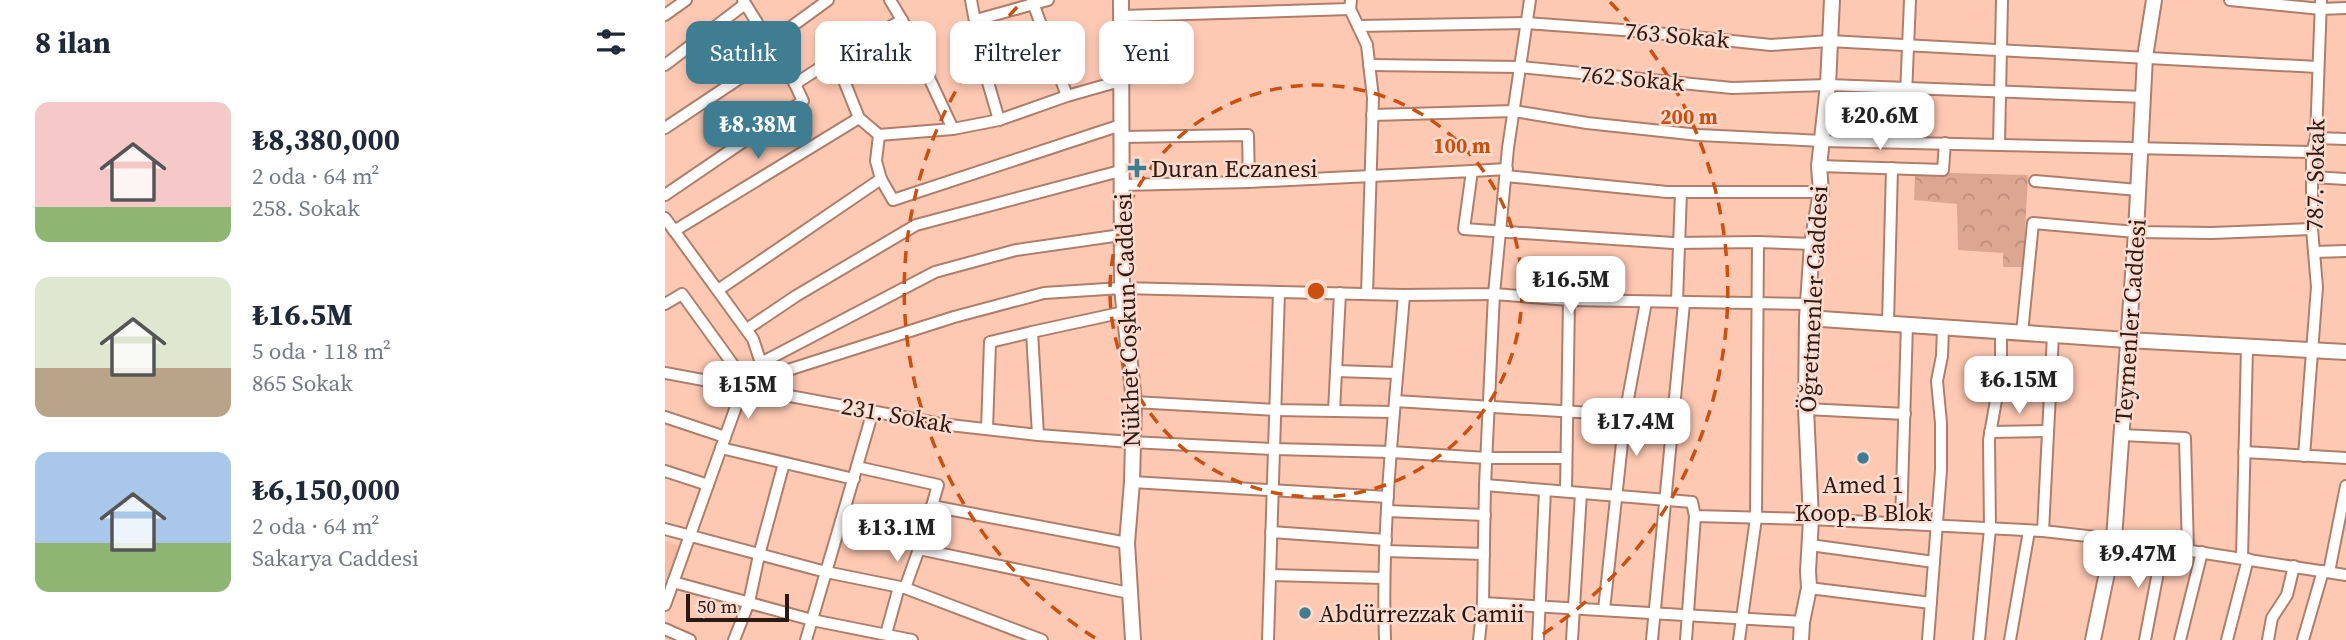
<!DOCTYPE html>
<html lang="tr">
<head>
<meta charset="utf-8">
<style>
	body { margin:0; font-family:"Source Serif 4",serif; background:#f6f6f7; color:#1f2937; height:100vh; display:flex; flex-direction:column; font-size:26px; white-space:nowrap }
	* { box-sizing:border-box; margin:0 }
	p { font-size:23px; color:#747a83 }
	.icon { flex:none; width:38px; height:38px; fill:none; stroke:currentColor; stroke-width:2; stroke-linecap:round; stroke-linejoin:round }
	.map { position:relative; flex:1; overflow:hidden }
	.side { display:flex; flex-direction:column; background:#fff; width:665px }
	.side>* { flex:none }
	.top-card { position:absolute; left:21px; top:21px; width:665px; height:63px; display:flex; gap:14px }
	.scale { position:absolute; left:21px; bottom:18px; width:103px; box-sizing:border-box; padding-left:7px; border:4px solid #2c1911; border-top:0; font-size:19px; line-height:24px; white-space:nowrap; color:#2c1911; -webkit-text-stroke:5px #fcdbce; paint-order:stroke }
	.price { position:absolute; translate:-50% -60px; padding:0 16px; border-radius:14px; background:#fff; color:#222; font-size:23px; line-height:46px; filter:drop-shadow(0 2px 4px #0008) }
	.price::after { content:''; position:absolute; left:50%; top:42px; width:21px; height:16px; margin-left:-10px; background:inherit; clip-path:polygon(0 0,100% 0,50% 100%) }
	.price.selected { background:#3e7d92; color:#fff }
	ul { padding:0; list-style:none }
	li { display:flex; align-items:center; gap:21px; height:175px; padding:0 35px }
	li span { display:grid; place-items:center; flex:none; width:196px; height:140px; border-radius:14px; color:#555 }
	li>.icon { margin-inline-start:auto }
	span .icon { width:84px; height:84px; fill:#fffc; stroke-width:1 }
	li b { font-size:30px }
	h2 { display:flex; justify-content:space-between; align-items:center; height:84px; padding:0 35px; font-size:30px }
	.chip { padding:0 24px; border-radius:14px; background:#fff; box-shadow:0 4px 10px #0003; font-size:24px; line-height:63px }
	.chip.selected { background:#3e7d92; color:#fff }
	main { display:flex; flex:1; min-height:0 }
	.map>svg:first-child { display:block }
</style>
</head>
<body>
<main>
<section class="side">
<h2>8 ilan<svg class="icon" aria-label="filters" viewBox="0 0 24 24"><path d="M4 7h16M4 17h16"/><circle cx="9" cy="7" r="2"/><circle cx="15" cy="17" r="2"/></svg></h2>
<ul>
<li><span style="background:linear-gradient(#f6c9c9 75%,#8fb573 0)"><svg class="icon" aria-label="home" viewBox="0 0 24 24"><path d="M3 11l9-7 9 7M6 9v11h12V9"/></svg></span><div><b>₺8,380,000</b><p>2 oda · 64 m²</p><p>258. Sokak</p></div></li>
<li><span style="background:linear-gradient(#dfe7d0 65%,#b9a48a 0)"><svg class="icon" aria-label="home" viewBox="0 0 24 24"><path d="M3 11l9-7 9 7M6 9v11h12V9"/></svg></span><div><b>₺16.5M</b><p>5 oda · 118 m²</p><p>865 Sokak</p></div></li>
<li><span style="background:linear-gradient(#a9c7e8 65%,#8fb573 0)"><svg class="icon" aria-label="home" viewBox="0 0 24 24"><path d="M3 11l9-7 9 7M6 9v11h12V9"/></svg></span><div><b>₺6,150,000</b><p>2 oda · 64 m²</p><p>Sakarya Caddesi</p></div></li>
</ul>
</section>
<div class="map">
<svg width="1681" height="640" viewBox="0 0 1681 640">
	<defs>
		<pattern id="forest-crowns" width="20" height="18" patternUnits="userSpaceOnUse" patternTransform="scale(1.75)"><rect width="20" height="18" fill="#dda690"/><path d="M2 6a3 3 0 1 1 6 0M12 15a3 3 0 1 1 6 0" fill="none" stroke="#be8e7b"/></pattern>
	</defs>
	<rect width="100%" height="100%" fill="#fec9b3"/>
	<!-- built -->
	<path fill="#f7bba2" d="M 0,541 L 14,546 L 0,584 Z"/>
	<!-- forest -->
	<path fill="url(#forest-crowns)" d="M 1286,173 L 1363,175 L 1358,267 L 1338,267 L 1338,253 L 1293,250 L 1292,204 L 1249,200 L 1250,176 Z"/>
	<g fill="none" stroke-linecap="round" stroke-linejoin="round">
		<defs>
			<g id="minor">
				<path d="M 78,0 L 130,84 L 170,58"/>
				<path d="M 225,0 L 237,20 L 288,129"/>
				<path d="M 306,0 L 318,65 L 334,120"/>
				<path d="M 367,0 L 402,96"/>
				<path d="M 686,0 L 685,9 L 702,45 L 708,98 L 702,294"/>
				<path d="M 1565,0 L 1656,9 L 1681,8"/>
				<path d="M 0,15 L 21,0"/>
				<path d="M 456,16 L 685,9"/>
				<path d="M 237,20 L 170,58 L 194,118 L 214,135 L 288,129 L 334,120 L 402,96 L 455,81"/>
				<path d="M 311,20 L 383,0"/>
				<path d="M 693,26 L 861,23 L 971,31 L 1106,45 L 1164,41 L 1652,67"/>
				<path d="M 104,43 L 163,0"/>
				<path d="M 0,65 L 80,4"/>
				<path d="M 704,65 L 855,67 L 1067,88 L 1163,85 L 1479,97"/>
				<path d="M 707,115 L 849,111 L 922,123 L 1034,135 L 1157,141 L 1647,152"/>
				<path d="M 0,128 L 111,54"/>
				<path d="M 214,135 L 211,161 L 216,179"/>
				<path d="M 456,137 L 583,135 L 584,182"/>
				<path d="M 1651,138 L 1681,139"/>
				<path d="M 1239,142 L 1245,0"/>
				<path d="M 1334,144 L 1337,0"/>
				<path d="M 1154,166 L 1278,170 L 1280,143"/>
				<path d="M 807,171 L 842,169"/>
				<path d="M 841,176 L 1002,192 L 1156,192"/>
				<path d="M 1647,177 L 1681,179"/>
				<path d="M 1370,181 L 1473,190"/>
				<path d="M 457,185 L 584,182 L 807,171 L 799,229 L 1008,243 L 1093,242 L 1147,244"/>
				<path d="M 0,195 L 138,101 L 130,84"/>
				<path d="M 0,218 L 88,339 L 96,363 L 90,389"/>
				<path d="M 9,231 L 194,118"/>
				<path d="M 1649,252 L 1681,251"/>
				<path d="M 53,290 L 216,179 L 228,200 L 456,125"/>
				<path d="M 1012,301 L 1016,192"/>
				<path d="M 0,304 L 17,294 L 77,377 L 78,387 L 0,605"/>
				<path d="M 1223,323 L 1227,168"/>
				<path d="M 82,329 L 131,296 L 251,225 L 455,171"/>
				<path d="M 1357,333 L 1368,223 L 1471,232 L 1547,233 L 1647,229"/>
				<path d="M 96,363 L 270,272 L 351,250 L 456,235"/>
				<path d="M 671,371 L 732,373"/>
				<path d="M 0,373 L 276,424 L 373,435 L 466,442 L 609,449 L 726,452 L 822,458 L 901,458"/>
				<path d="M 90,389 L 123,370 L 289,317 L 379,293 L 457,288 L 739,295 L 829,294 L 843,148 L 865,0"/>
				<path d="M 730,401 L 960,415"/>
				<path d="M 469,402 L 610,410 L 729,412"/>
				<path d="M 1141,409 L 1240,414"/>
				<path d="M 208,411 L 176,521 L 259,537 L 267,506 L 462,543"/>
				<path d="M 669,411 L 675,293"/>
				<path d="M 0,417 L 60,437"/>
				<path d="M 322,429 L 325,342 L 367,332"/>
				<path d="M 1325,432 L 1383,431"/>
				<path d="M 373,435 L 367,332 L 459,312"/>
				<path d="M 1457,435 L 1520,438 L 1523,550"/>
				<path d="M 56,448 L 189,479"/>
				<path d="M 1579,452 L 1681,458"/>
				<path d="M 1639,456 L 1652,287 L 1647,229 L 1647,152 L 1651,138 L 1656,0"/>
				<path d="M 192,467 L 273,485 L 267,506"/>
				<path d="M 0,471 L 43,485"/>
				<path d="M 467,482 L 723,497"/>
				<path d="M 820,485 L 829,294 L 904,300 L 1143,304"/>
				<path d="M 901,491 L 904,300"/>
				<path d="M 722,511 L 820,515"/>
				<path d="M 1236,524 L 1242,324"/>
				<path d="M 0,529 L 161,572 L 240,588 L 377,640"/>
				<path d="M 1378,531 L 1388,335"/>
				<path d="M 606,532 L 721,540"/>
				<path d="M 259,537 L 254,549 L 464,593"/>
				<path d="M 1145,545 L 1269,562"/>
				<path d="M 720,551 L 819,554"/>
				<path d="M 1577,558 L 1582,347"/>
				<path d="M 1664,572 L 1681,486"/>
				<path d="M 605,575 L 719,578"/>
				<path d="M 8,582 L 147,620 L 247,640"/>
				<path d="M 240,588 L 254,549"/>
				<path d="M 1144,588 L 1266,603"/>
				<path d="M 818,603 L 820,485 L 1027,502 L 1030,516 L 1146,519 L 1378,531 L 1449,539 L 1681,575"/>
				<path d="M 939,610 L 960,415 L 981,302"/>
				<path d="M 0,629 L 25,640"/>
				<path d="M 221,634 L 234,587"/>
				<path d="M 69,640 L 84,602 L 94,555 L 119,463"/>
				<path d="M 141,640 L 176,521"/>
				<path d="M 603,640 L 614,292"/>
				<path d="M 720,640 C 716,525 730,409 739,295"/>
				<path d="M 814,640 L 818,603 L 1137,622"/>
				<path d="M 873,640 L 880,490"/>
				<path d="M 907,640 L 916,493"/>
				<path d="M 987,640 L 1019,303"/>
				<path d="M 1021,640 L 1030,516"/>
				<path d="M 1074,640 L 1091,518 L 1093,242"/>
				<path d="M 1263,640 L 1276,470 L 1276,423 L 1272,381 L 1277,356 L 1278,327"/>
				<path d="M 1314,640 L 1325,529 L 1324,440 L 1336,372 L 1336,331"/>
				<path d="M 1345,640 L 1364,531"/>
				<path d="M 1480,640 L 1498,546"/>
				<path d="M 1515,640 L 1537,552"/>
				<path d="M 1562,640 L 1583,559"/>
				<path d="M 1603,640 L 1607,618 L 1622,595 L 1629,566"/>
				<path d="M 1638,640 L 1658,571"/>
			</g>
			<g id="tertiary">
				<path d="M 456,0 L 457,288 L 469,402 L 467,482 L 462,543 L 468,640"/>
				<path d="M 1142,318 L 1462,340 L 1681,352"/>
				<path d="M 1136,640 L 1137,622 L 1144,588 L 1143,571 L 1146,519 L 1141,409 L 1142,318 L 1147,244 L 1156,192 L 1154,166 L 1163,85 L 1167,0"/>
				<path d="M 1428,640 L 1449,539 L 1471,232 L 1480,57 L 1489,0"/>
			</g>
		</defs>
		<!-- minor casing -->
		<use href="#minor" stroke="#af7e6a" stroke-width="14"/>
		<!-- tertiary casing -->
		<use href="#tertiary" stroke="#af7e6a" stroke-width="18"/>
		<!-- minor -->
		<use href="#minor" stroke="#fff" stroke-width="10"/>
		<!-- tertiary -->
		<use href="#tertiary" stroke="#fff" stroke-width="14"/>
	</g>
	<!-- distance rings -->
	<g fill="none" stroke="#cc4f0d" stroke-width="3.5" stroke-dasharray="12 9">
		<circle cx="651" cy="291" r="206"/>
		<path d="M430 638A412 412 0 0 1 357 2M945 2A412 412 0 0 1 872 638"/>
	</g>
	<!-- markers -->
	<g fill="#3e7d92" stroke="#fcdbce" stroke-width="2.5">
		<path d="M468.5 157.5h7v7h7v7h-7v7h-7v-7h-7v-7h7z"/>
		<circle cx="1198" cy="458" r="7"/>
		<circle cx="640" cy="613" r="7"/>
	</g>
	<g text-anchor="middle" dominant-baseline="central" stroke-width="5" stroke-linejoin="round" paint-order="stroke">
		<!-- street labels -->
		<g font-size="24" fill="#2c1911" stroke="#fcdbce">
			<text transform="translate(1012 35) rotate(5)">763 Sokak</text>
			<text transform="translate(967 78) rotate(5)">762 Sokak</text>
			<text transform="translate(1650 175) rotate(-89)">787. Sokak</text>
			<text transform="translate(1148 299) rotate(-87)">Öğretmenler Caddesi</text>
			<text transform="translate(462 320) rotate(-92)">Nükhet Coşkun Caddesi</text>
			<text transform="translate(1465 321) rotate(-86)">Teymenler Caddesi</text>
			<text transform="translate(232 415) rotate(10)">231. Sokak</text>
		</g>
		<!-- poi labels -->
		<g font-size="24" fill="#2c1911" stroke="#fcdbce" text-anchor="start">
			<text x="486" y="168">Duran Eczanesi</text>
			<text x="1198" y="484" text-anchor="middle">Amed 1<tspan x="1198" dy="28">Koop. B Blok</tspan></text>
			<text x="654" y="613">Abdürrezzak Camii</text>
		</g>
	</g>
	<circle cx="651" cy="291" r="10" fill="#cc4f0d" stroke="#fcdbce" stroke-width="3.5"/>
	<g font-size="21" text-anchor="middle" font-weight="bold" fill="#cc4f0d" stroke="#fcdbce" stroke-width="5" stroke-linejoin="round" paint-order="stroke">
		<text x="1024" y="124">200 m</text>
		<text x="797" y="153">100 m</text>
	</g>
</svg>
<div class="scale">50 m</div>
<b class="price" style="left:1215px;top:152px">₺20.6M</b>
<b class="price selected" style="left:93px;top:161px">₺8.38M</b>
<b class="price" style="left:906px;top:316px">₺16.5M</b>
<b class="price" style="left:1354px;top:416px">₺6.15M</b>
<b class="price" style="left:83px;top:421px">₺15M</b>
<b class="price" style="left:971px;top:458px">₺17.4M</b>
<b class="price" style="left:232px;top:564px">₺13.1M</b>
<b class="price" style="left:1473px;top:590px">₺9.47M</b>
<div class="top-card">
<a class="chip selected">Satılık</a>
<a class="chip">Kiralık</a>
<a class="chip">Filtreler</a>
<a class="chip">Yeni</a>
</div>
</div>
</main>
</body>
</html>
